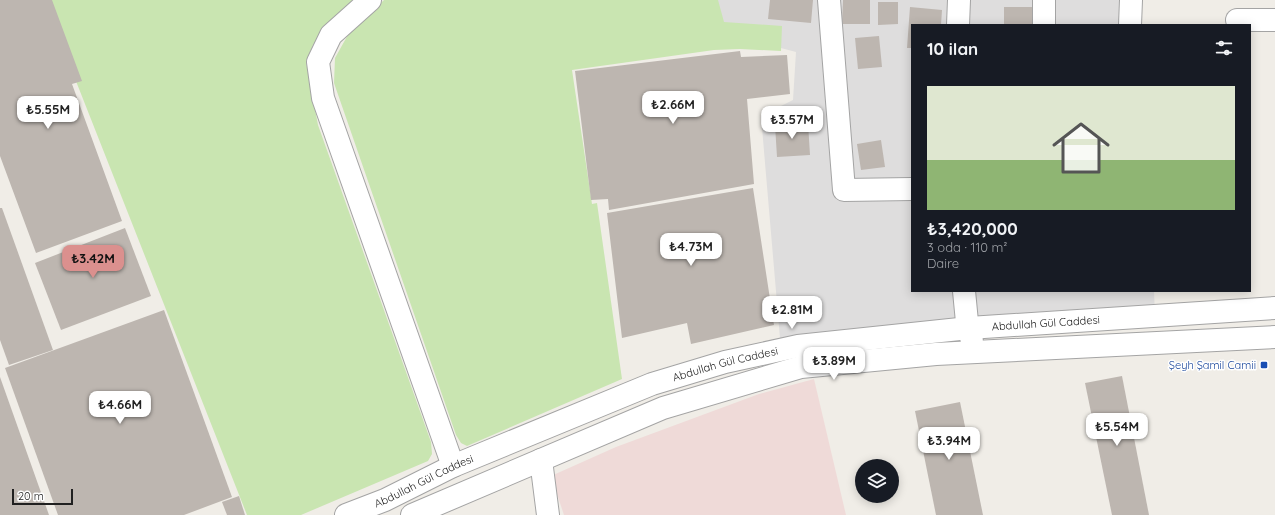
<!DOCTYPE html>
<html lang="tr">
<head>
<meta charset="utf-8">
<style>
	body { margin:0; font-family:Quicksand,sans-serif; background:#20242c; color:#f1f3f6; height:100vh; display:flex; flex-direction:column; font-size:15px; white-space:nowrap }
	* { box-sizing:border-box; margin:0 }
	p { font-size:13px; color:#9ea1a6 }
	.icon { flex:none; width:22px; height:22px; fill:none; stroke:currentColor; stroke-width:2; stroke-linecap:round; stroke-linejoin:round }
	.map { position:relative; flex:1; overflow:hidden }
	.drawer { position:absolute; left:911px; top:24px; width:340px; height:268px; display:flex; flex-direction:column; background:#171b24; border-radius:0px; box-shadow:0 2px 10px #0003 }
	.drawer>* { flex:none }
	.controls { position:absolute; left:855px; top:459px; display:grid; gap:8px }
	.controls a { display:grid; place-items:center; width:44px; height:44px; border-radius:50%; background:#171b24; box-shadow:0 2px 10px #0003; font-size:20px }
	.scale { position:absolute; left:12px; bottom:10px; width:61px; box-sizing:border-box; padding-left:4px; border:2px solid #202020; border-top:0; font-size:11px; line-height:14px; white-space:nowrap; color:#202020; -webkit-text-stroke:3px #fff; paint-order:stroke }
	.price { position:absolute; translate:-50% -34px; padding:0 9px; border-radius:8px; background:#fff; color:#222; font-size:13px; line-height:26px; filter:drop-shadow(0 1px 2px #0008) }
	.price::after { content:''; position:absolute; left:50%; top:24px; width:12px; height:9px; margin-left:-6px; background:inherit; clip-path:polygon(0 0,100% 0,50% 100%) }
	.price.active { background:#db908e; color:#111 }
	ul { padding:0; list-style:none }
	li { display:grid; align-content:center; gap:8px; height:212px; padding:0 16px }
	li+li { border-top:1px solid #363941 }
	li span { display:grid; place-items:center; height:124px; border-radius:0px; color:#555 }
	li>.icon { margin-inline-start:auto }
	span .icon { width:72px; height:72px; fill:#fffc; stroke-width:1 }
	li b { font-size:17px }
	h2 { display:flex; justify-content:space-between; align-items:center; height:48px; padding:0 16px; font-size:17px }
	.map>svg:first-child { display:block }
</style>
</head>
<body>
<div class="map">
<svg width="1275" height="515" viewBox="0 0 1275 515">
	<rect width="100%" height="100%" fill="#f0ede7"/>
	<!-- residential -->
	<path fill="#dedddd" d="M 710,0 L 1140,0 L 1141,25 L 912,25 L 912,291 L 1154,291 L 1155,315 L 901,324 L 780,338 L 761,116 L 793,100 L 796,52 L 740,37 L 713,17 Z"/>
	<!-- commercial -->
	<path fill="#efdad8" d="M 814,379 L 846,515 L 564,515 L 551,476 L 616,447 L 759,394 Z"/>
	<!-- grass -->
	<g fill="#c9e5b1">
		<path d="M 44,0 L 354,0 L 333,18 L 313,45 L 306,62 L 318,125 L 431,442 L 432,454 L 428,461 L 301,515 L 247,515 Z"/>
		<path d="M 384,0 L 718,0 L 724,22 L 782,26 L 781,51 L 740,49 L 714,50 L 572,70 L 592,204 L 597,203 L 622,379 L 467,446 L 461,443 L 456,435 L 334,83 L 335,58 L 349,33 Z"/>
	</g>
	<!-- building -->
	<g fill="#bdb6b0">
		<path d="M 0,0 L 52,0 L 82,81 L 72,84 L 122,221 L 36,253 L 0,156 Z"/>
		<path d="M 770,0 L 813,0 L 811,23 L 768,19 Z"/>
		<path d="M 843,0 L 870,0 L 870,24 L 842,24 Z"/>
		<path d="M 878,2 L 898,2 L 898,24 L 878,25 Z"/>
		<path d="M 910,7 L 942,10 L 941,25 L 912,25 L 912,48 L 907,48 Z"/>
		<rect x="1004" y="7" width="28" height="18"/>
		<path d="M 879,36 L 882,67 L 858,69 L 855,38 Z"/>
		<path d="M 740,51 L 741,57 L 787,55 L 790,94 L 747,99 L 754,184 L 609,210 L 608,199 L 591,200 L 575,71 Z"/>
		<path d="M 808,123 L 810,155 L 777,157 L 775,125 Z"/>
		<path d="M 881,140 L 885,167 L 861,170 L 857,144 Z"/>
		<path d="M 753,188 L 774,325 L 691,344 L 687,323 L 622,338 L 607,213 Z"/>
		<path d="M 0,208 L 2,208 L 53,350 L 9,365 L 0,340 Z"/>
		<path d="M 125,228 L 151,296 L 61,330 L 35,263 Z"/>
		<path d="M 164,310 L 232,497 L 184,515 L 58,515 L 5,368 Z"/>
		<path d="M 1122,376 L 1149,515 L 1112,515 L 1085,383 Z"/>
		<path d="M 0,377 L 49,515 L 0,515 Z"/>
		<path d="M 960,402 L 983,515 L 936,515 L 915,411 Z"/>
		<path d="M 239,496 L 245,515 L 227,515 L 222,502 Z"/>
	</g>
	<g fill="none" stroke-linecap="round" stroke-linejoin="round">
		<defs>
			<g id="minor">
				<path d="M 370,0 L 331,35 L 318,62 L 323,98 L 453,466"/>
				<path d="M 829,0 L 844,190 L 912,189"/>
				<path d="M 1044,0 L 1044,25"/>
				<path d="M 1237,20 L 1275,20"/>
				<path d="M 958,25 L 959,0"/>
				<path d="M 1130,25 L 1131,0"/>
				<path d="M 964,291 L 967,322 L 972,341"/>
				<path d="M 541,460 L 548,515"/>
				<path id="s1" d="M 346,515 L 385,500 L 453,466 L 652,384 L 725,362 L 798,346 L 969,328 L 1275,308"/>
				<path d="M 412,515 L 663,408 L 801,367 L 936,354 L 1275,337"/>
			</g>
		</defs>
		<!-- minor casing -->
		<use href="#minor" stroke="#a4a4a4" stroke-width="24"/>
		<!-- minor -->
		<use href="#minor" stroke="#fff" stroke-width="22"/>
	</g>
	<!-- markers -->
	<rect fill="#1a4fb4" stroke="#fff" stroke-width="1.5" x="1260" y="361" width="8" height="8" rx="2"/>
	<g text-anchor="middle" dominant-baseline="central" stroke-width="3" stroke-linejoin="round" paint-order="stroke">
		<!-- street labels -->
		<g font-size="11" fill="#202020" stroke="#fff">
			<text stroke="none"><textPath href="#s1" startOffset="733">Abdullah Gül Caddesi</textPath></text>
			<text stroke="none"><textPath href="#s1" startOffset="409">Abdullah Gül Caddesi</textPath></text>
			<text stroke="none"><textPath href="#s1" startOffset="85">Abdullah Gül Caddesi</textPath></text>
		</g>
		<!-- transit labels -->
		<g font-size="11" fill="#164399" stroke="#fff" text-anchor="end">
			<text x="1256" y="365">Şeyh Şamil Camii</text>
		</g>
	</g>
</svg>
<div class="controls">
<a><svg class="icon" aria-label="layers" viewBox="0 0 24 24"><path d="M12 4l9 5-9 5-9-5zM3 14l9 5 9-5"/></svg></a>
</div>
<div class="scale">20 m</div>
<b class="price" style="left:673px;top:125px">₺2.66M</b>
<b class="price" style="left:48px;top:130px">₺5.55M</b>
<b class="price" style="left:792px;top:140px">₺3.57M</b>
<b class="price" style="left:691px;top:267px">₺4.73M</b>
<b class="price active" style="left:93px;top:279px">₺3.42M</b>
<b class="price" style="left:792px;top:330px">₺2.81M</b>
<b class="price" style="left:834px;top:381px">₺3.89M</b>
<b class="price" style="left:120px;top:425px">₺4.66M</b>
<b class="price" style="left:1117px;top:447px">₺5.54M</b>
<b class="price" style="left:949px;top:461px">₺3.94M</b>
<section class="drawer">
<h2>10 ilan<svg class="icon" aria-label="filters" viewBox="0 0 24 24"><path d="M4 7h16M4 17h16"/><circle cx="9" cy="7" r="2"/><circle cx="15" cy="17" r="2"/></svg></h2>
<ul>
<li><span style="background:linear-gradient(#dfe7d0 60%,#8fb573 0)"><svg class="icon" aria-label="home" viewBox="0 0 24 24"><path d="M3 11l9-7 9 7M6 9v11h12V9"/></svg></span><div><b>₺3,420,000</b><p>3 oda · 110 m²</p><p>Daire</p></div></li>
</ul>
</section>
</div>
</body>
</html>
